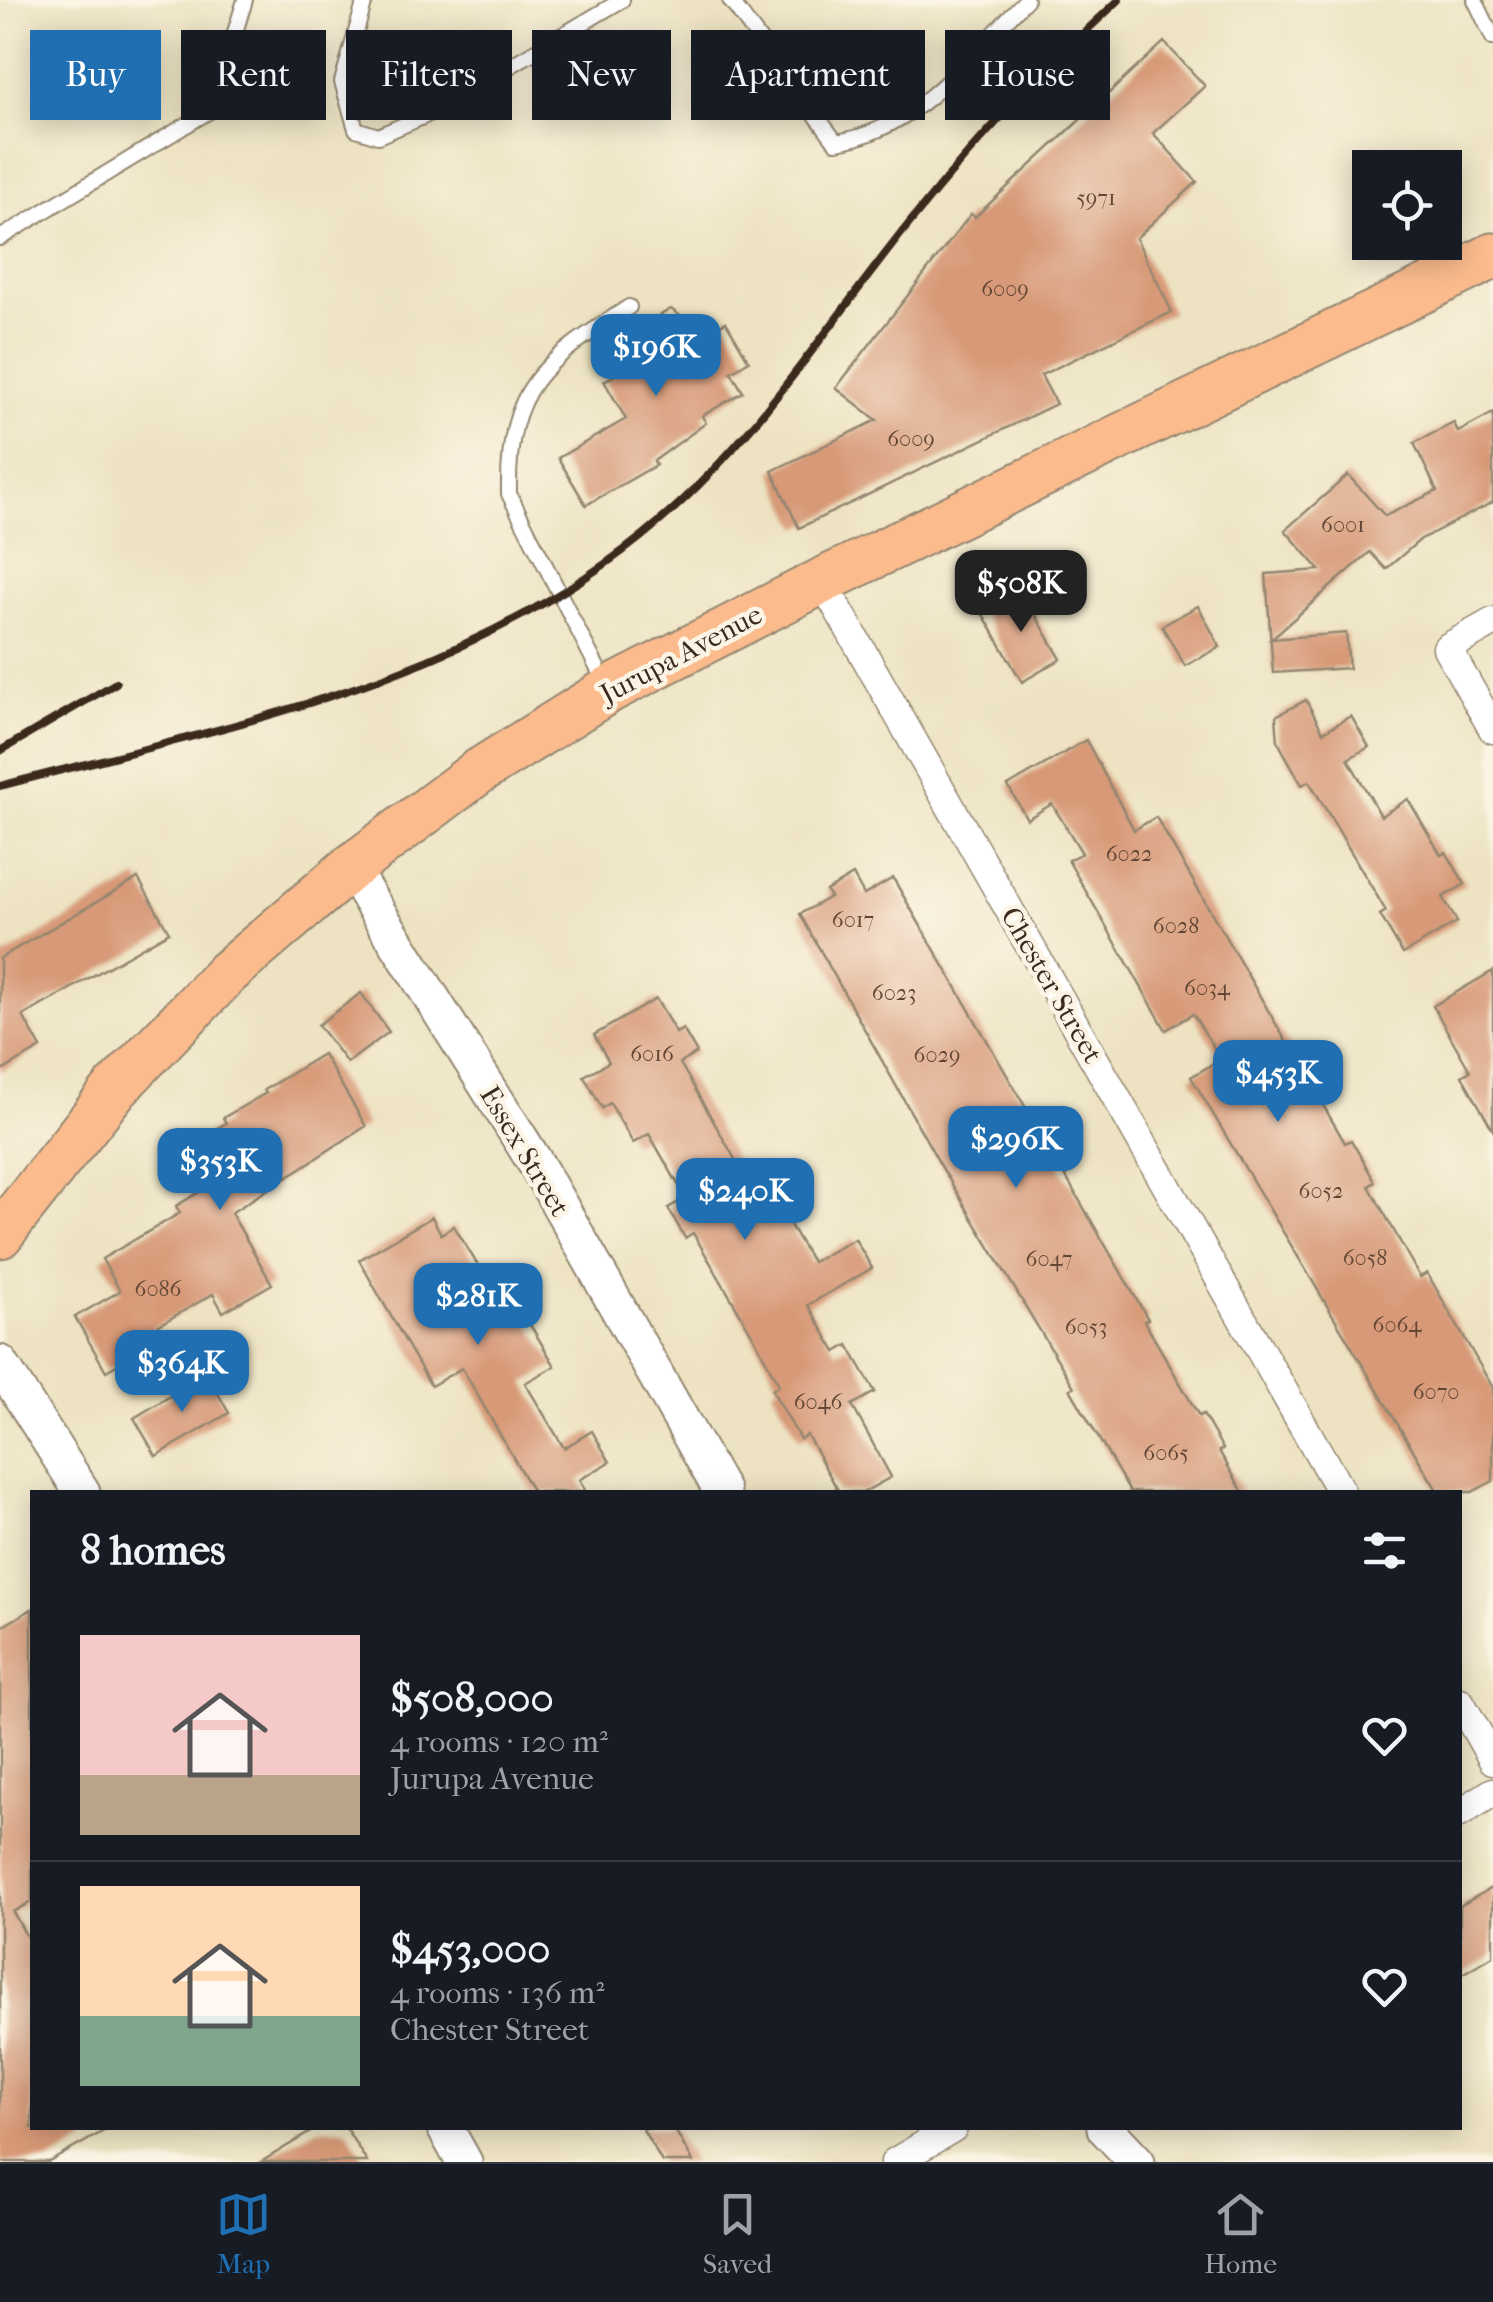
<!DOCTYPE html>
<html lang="en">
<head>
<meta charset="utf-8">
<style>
	body { margin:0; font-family:"IM FELL French Canon",serif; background:#20242c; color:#f1f3f6; height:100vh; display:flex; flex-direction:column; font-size:38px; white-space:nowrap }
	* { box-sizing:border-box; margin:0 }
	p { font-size:32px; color:#9ea1a6 }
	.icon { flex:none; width:55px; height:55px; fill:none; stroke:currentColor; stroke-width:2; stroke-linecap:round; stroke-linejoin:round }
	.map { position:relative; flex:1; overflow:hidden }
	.panel { position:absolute; left:30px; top:1490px; width:1432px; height:640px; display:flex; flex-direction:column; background:#171b24; border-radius:0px; box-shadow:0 5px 25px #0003 }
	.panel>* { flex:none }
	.hud { position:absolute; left:30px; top:30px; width:1435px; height:90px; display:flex; gap:20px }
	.tools { position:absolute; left:1352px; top:150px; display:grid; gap:20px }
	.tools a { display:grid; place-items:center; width:110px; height:110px; border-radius:0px; background:#171b24; box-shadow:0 5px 25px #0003; font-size:50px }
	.price { position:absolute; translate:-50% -85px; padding:0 22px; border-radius:20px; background:#1f6fb2; color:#fff; font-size:32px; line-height:65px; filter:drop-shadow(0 2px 5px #0008) }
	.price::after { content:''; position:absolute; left:50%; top:60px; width:30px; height:22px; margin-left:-15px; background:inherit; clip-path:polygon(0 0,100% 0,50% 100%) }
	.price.current { background:#222; color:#fff }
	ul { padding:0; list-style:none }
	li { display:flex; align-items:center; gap:30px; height:250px; padding:0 50px }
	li+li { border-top:2px solid #363941 }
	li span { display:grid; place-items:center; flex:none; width:280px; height:200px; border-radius:0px; color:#555 }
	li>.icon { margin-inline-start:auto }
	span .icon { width:120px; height:120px; fill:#fffc; stroke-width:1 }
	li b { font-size:42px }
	h2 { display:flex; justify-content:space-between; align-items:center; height:120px; padding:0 50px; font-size:42px }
	.pill { padding:0 35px; border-radius:0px; background:#171b24; box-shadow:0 5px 25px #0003; font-size:35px; line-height:90px }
	.pill.current { background:#1f6fb2; color:#fff }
	.dock { display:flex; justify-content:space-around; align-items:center; height:140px; border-top:2px solid #363941; background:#171b24; font-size:28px; color:#9ea1a6 }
	.dock a { display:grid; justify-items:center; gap:5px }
	.dock .current { color:#1f6fb2 }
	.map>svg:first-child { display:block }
</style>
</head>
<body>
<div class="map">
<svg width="1493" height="2162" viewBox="0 0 1493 2162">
	<rect width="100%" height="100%" fill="#fcf5e5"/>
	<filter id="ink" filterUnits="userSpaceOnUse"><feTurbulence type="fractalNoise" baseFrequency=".01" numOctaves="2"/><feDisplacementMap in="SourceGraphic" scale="20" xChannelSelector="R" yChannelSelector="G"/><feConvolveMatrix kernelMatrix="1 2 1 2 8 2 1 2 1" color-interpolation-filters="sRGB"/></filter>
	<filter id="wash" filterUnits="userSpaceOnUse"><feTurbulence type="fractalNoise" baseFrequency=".0048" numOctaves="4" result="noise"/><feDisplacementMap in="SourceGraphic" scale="40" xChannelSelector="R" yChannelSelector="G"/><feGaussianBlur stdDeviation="2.25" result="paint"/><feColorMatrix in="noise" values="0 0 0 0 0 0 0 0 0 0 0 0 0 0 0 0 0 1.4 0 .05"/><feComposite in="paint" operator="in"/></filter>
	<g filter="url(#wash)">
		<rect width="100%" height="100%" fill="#ede3c2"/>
		<g id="blocks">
			<!-- building -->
			<g fill="#d79977">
				<path d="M 1164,42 L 1205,86 L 1153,133 L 1197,182 L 1136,238 L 1172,312 L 1041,375 L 1056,404 L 799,528 L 772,471 L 877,420 L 836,388 L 971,214 L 975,217 Z"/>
				<path d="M 671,309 L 704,334 L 726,322 L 749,361 L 731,372 L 743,392 L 702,416 L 706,423 L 654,461 L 656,465 L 586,505 L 558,458 L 626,419 L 604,381 L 617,374 L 602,349 Z"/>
				<path d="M 1493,413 L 1493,502 L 1421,539 L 1386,569 L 1370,552 L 1271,639 L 1346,633 L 1349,668 L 1273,673 L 1266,574 L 1320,570 L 1285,530 L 1348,475 L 1385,516 L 1437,491 L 1414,443 L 1454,423 L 1458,432 Z"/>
				<path d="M 1020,588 L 1061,659 L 1022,682 L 981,611 Z"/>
				<path d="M 1198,606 L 1220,647 L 1185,666 L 1162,626 Z"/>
				<path d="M 1306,700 L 1323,732 L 1351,716 L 1369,747 L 1348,759 L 1381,816 L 1408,799 L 1441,855 L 1446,852 L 1465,884 L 1443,897 L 1457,922 L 1403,954 L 1380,915 L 1386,911 L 1309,781 L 1302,785 L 1278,742 L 1276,716 Z"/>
				<path d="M 1086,740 L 1134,830 L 1156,817 L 1345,1143 L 1351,1140 L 1375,1182 L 1369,1186 L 1420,1277 L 1427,1273 L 1493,1388 L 1493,1481 L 1472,1492 L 1438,1492 L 1191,1077 L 1221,1059 L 1193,1014 L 1166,1030 L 1068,860 L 1082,853 L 1052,804 L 1027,819 L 1008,786 Z"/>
				<path d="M 853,875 L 864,895 L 893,878 L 1148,1319 L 1144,1321 L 1199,1416 L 1203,1414 L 1223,1449 L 1219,1451 L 1243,1492 L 1130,1492 L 1070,1389 L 1074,1387 L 941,1166 L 800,914 L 830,897 L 826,891 Z"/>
				<path d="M 138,878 L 169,932 L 23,1016 L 41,1048 L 0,1072 L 0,958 Z"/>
				<path d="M 1493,971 L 1493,1130 L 1462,1076 L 1470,1071 L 1433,1006 Z"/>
				<path d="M 361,993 L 389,1032 L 347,1063 L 318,1025 Z"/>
				<path d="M 656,999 L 676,1033 L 683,1029 L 697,1053 L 680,1063 L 766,1213 L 779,1206 L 812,1262 L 855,1239 L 872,1268 L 808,1305 L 836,1352 L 848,1345 L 875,1392 L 852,1405 L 891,1477 L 864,1492 L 839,1492 L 807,1435 L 800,1439 L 772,1390 L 779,1385 L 752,1334 L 693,1233 L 685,1238 L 668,1208 L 686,1198 L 649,1134 L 633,1143 L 610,1103 L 602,1108 L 584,1076 L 609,1062 L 594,1035 Z"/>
				<path d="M 323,1054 L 366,1126 L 231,1213 L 272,1284 L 223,1312 L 213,1294 L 135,1339 L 141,1351 L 106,1371 L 75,1317 L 120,1291 L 102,1259 L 180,1213 L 176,1206 L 218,1181 L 201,1151 L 213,1144 L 207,1134 L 226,1123 L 223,1118 L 266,1093 L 264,1090 Z"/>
				<path d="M 432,1217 L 441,1234 L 454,1226 L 502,1305 L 514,1298 L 555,1366 L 525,1383 L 564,1448 L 592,1431 L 610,1462 L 579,1480 L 586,1492 L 533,1492 L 462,1368 L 431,1386 L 359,1260 Z"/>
				<path d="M 207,1374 L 229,1413 L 156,1456 L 134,1418 Z"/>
				<path d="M 32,1609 L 32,1901 L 13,1912 L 32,1946 L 32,2128 L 109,2128 L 49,2162 L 0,2162 L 0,1628 Z"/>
				<path d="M 1493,1887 L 1493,1956 L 1460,1975 L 1460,1906 Z"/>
				<path d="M 317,2128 L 346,2128 L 367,2162 L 261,2162 Z"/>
				<path d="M 642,2128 L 674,2128 L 693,2162 L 662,2162 Z"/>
			</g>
		</g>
	</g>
	<g filter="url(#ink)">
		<use href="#blocks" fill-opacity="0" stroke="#948670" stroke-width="2.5"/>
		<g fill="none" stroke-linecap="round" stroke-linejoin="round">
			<defs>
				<g id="service">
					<path d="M 365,0 L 342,82 L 356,129 L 378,136 L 425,116 L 622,0"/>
					<path d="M 730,0 L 836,142 C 918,130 970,56 1026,0"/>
					<path d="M 1475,0 L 1493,38"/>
					<path d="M 0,238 L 211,110 L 245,0"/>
					<path d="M 606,685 L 509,494 C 507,385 544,362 629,307"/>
				</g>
				<g id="minor">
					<path d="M 822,581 L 1341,1492"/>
					<path d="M 1493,622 L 1447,648 L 1493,729"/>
					<path d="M 1460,1702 L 1493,1760"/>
					<path d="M 1460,1813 L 1493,1792"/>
					<path d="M 895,2162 L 953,2128"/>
				</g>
				<g id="tertiary">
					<path d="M 350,868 L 538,1167 L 722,1492"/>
					<path d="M 0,1363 L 82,1492"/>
					<path d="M 445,2128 L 464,2162"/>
					<path d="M 1105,2128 L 1137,2162"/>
				</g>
				<path id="primary" d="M 0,1235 L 116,1088 L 227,973 L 350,868 L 478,772 L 609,690 L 822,581 L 1493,256"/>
			</defs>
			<!-- service casing -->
			<use href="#service" stroke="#948670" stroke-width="18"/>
			<!-- minor casing -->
			<use href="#minor" stroke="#948670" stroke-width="31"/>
			<!-- tertiary casing -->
			<use href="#tertiary" stroke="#948670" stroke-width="39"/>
			<!-- primary casing -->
			<use href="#primary" stroke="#948670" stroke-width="49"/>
			<!-- service -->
			<use href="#service" stroke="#fff" stroke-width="14"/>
			<!-- minor -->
			<use href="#minor" stroke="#fff" stroke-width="28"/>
			<!-- tertiary -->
			<use href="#tertiary" stroke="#fff" stroke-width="35"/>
			<!-- primary -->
			<use href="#primary" stroke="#fbbb8d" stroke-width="45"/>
			<!-- rail -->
			<g stroke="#3b2a1e" stroke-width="8">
				<path d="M 0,751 L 116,683"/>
				<path d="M 0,786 C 230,725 475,681 660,521 C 760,435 830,321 912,220 C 975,141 1045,68 1119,0"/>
			</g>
		</g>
	</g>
	<g text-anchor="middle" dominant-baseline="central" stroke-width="9" stroke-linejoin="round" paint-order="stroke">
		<!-- number labels -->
		<g font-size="22" fill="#624634">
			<text x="1096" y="198">5971</text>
			<text x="1005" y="289">6009</text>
			<text x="911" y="439">6009</text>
			<text x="1343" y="525">6001</text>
			<text x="1129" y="854">6022</text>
			<text x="853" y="920">6017</text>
			<text x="1176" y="926">6028</text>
			<text x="1207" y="988">6034</text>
			<text x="894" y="993">6023</text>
			<text x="652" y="1054">6016</text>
			<text x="937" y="1055">6029</text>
			<text x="1321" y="1191">6052</text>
			<text x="1365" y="1258">6058</text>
			<text x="1049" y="1259">6047</text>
			<text x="158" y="1289">6086</text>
			<text x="1397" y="1325">6064</text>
			<text x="1086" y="1327">6053</text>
			<text x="1436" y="1392">6070</text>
			<text x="818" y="1402">6046</text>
			<text x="1166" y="1453">6065</text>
		</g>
		<!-- street labels -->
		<g font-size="28" fill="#3b2a1e" stroke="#fcf5e5">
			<text transform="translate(681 654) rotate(-28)">Jurupa Avenue</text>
			<text transform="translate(1052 985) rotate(60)">Chester Street</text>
			<text transform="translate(525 1151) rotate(59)">Essex Street</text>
		</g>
	</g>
</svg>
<div class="tools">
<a><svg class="icon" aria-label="locate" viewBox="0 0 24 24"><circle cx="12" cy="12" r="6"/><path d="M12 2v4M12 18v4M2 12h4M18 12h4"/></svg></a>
</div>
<b class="price" style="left:656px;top:399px">$196K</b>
<b class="price current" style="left:1021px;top:635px">$508K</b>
<b class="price" style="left:1278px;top:1125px">$453K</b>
<b class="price" style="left:1016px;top:1191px">$296K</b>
<b class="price" style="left:220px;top:1213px">$353K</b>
<b class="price" style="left:745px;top:1243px">$240K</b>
<b class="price" style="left:478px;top:1348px">$281K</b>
<b class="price" style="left:182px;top:1415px">$364K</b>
<div class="hud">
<a class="pill current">Buy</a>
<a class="pill">Rent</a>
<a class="pill">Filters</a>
<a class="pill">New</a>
<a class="pill">Apartment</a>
<a class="pill">House</a>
</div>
<section class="panel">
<h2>8 homes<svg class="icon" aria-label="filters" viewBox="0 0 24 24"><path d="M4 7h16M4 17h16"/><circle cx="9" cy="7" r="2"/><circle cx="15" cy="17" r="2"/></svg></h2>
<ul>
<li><span style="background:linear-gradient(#f6c9c9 70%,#b9a48a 0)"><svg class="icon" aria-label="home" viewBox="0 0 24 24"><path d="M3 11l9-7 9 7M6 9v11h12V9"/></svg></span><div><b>$508,000</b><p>4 rooms · 120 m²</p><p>Jurupa Avenue</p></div><svg class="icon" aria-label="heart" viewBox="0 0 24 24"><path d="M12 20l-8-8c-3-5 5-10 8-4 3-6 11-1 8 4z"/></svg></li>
<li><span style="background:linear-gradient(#ffd9b3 65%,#7fa58c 0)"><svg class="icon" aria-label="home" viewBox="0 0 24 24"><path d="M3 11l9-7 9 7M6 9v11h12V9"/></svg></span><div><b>$453,000</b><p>4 rooms · 136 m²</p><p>Chester Street</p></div><svg class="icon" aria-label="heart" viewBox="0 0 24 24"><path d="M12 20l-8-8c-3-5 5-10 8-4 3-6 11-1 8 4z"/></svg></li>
</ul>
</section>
</div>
<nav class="dock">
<a class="current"><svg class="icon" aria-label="map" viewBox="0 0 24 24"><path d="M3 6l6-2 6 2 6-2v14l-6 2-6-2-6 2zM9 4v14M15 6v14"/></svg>Map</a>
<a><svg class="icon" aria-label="saved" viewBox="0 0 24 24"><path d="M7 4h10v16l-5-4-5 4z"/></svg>Saved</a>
<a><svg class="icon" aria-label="home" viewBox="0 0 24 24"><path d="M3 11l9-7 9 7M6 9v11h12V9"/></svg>Home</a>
</nav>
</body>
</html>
